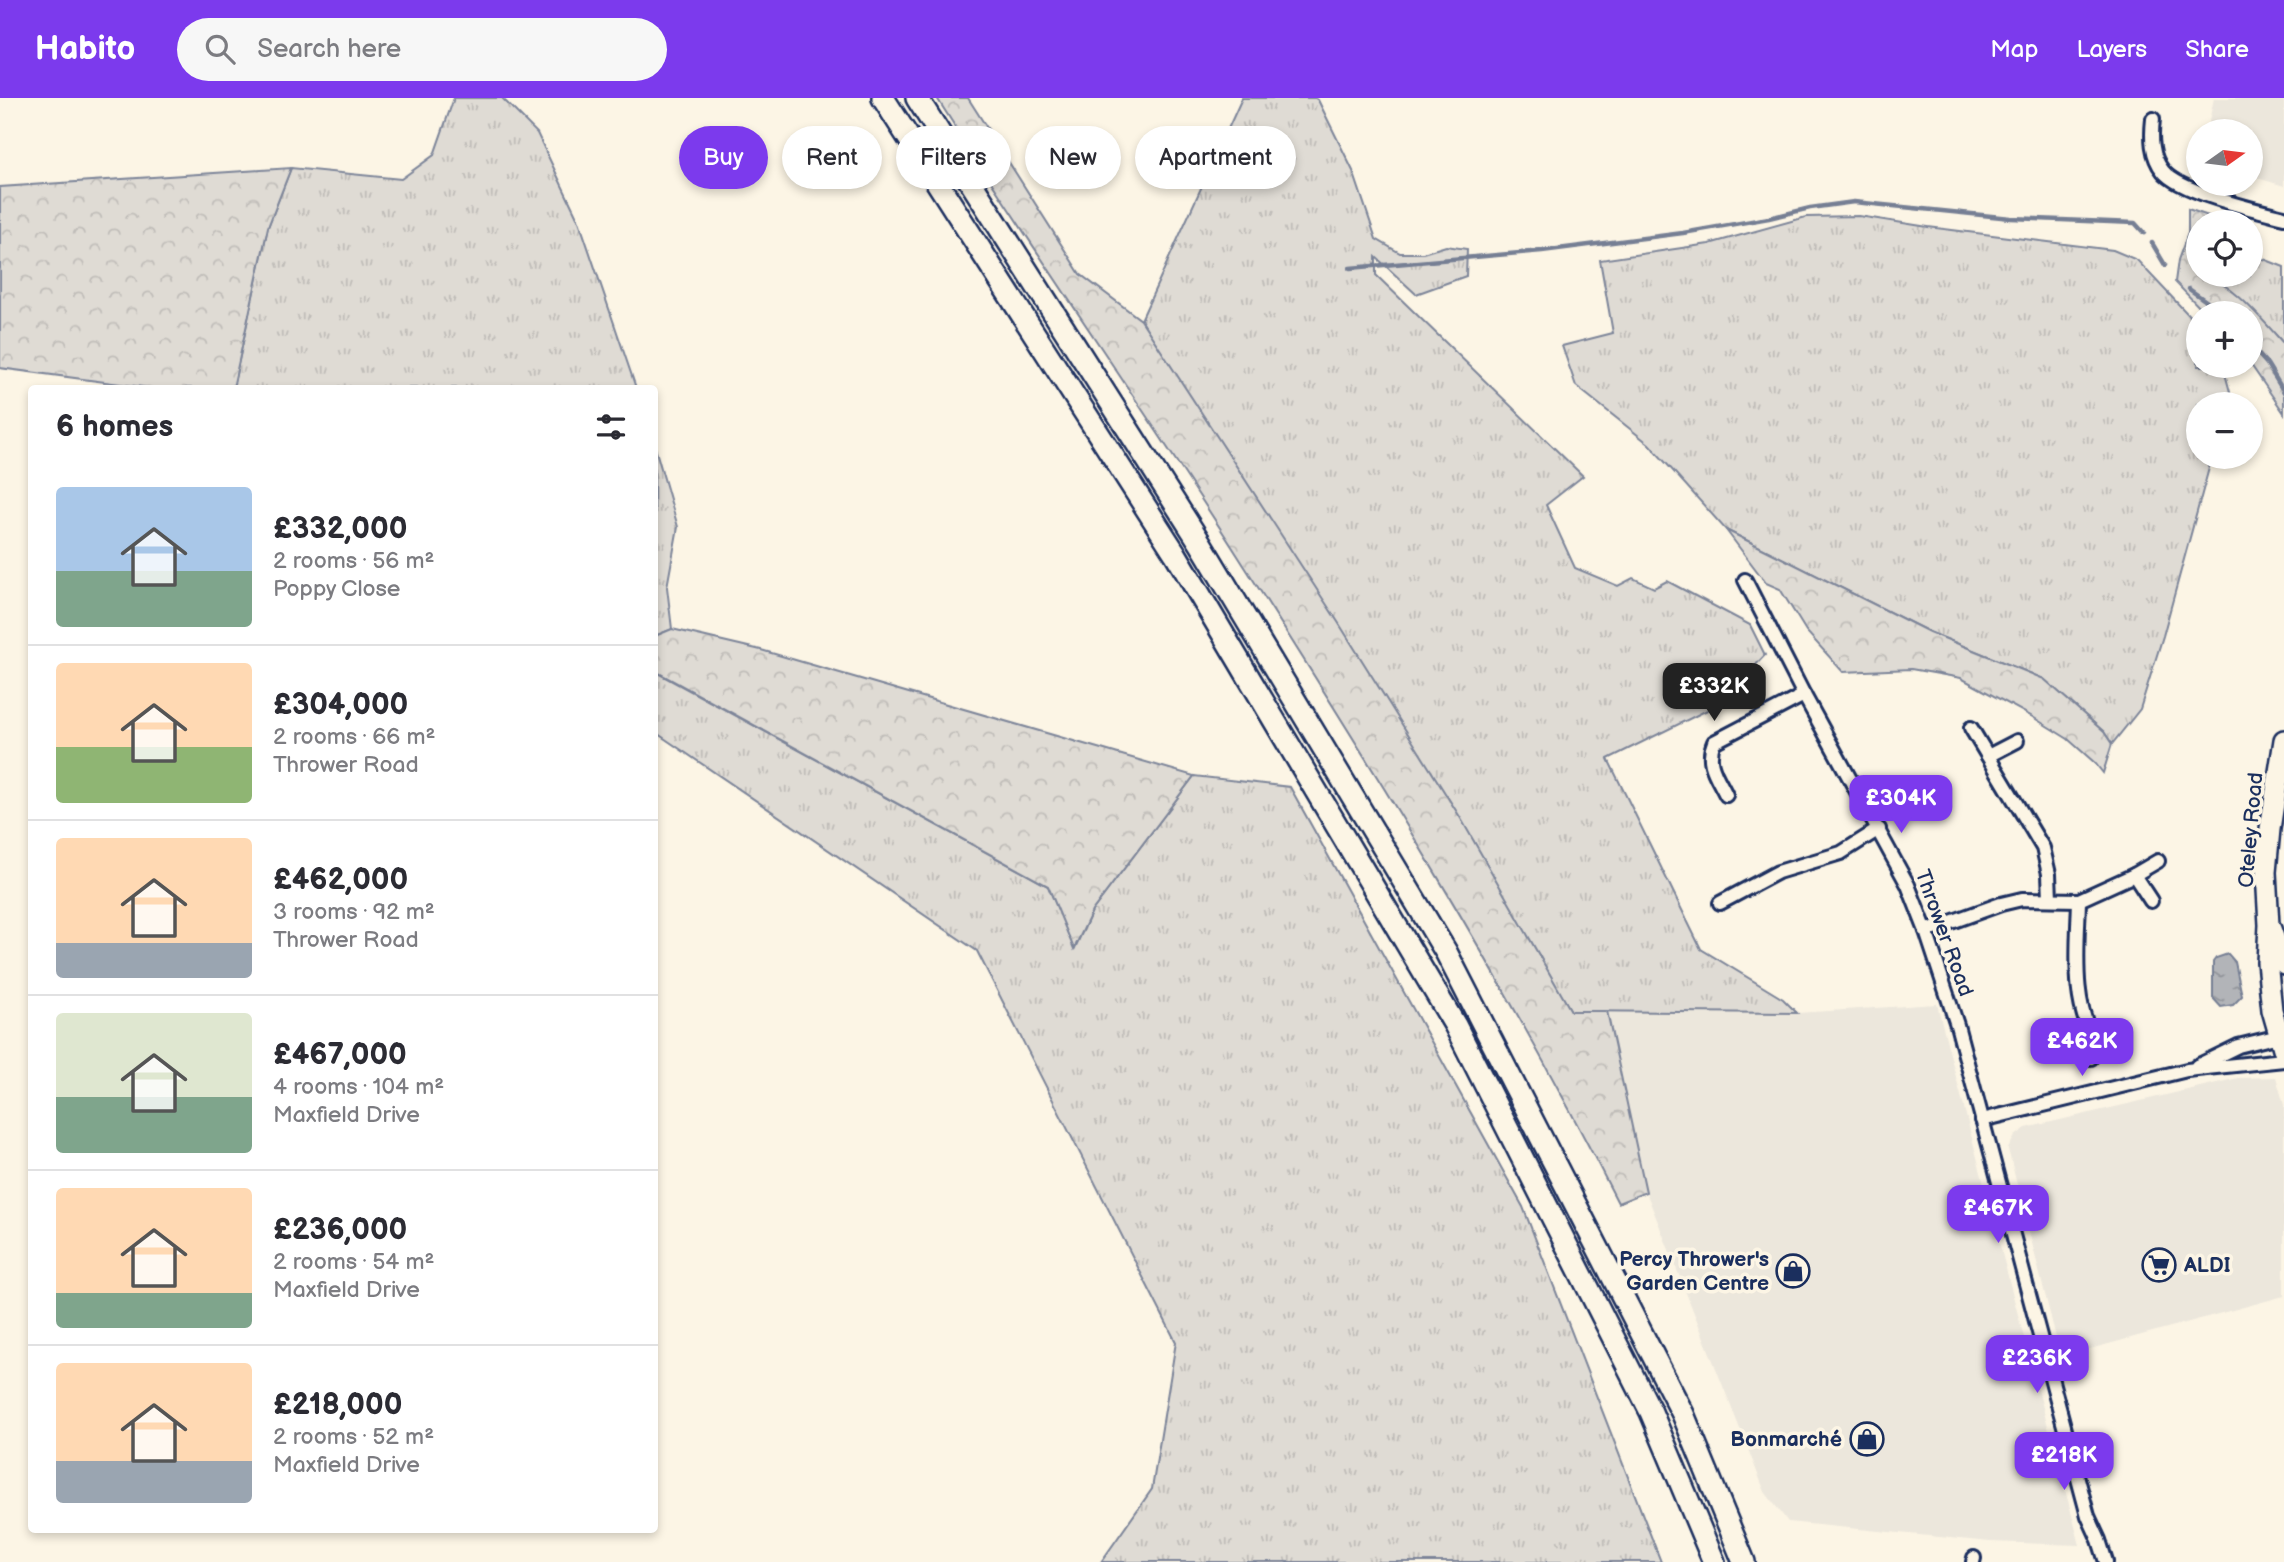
<!DOCTYPE html>
<html lang="en">
<head>
<meta charset="utf-8">
<style>
	body { margin:0; font-family:"Balsamiq Sans",sans-serif; background:#f7f7f7; color:#2b2b33; height:100vh; display:flex; flex-direction:column; font-size:26px; white-space:nowrap }
	* { box-sizing:border-box; margin:0 }
	p { font-size:23px; color:#7c7c81 }
	.icon { flex:none; width:38px; height:38px; fill:none; stroke:currentColor; stroke-width:2; stroke-linecap:round; stroke-linejoin:round }
	.map { position:relative; flex:1; overflow:hidden }
	.panel { position:absolute; left:28px; top:287px; width:630px; height:1148px; display:flex; flex-direction:column; background:#fff; border-radius:7px; box-shadow:0 4px 10px #0003 }
	.panel>* { flex:none }
	.guide { position:absolute; left:679px; top:28px; width:665px; height:63px; display:flex; gap:14px }
	.needle { width:46px; rotate:76deg }
	.controls { position:absolute; left:2186px; top:21px; display:grid; gap:14px }
	.controls a { display:grid; place-items:center; width:77px; height:77px; border-radius:50%; background:#fff; box-shadow:0 4px 10px #0003; font-size:35px }
	.price { position:absolute; translate:-50% -60px; padding:0 16px; border-radius:14px; background:#7c3aed; color:#fff; font-size:23px; line-height:46px; filter:drop-shadow(0 2px 4px #0008) }
	.price::after { content:''; position:absolute; left:50%; top:42px; width:21px; height:16px; margin-left:-10px; background:inherit; clip-path:polygon(0 0,100% 0,50% 100%) }
	.price.selected { background:#222; color:#fff }
	ul { padding:0; list-style:none }
	li { display:flex; align-items:center; gap:21px; height:175px; padding:0 28px }
	li+li { border-top:2px solid #e1e1e2 }
	li span { display:grid; place-items:center; flex:none; width:196px; height:140px; border-radius:7px; color:#555 }
	li>.icon { margin-inline-start:auto }
	span .icon { width:84px; height:84px; fill:#fffc; stroke-width:1 }
	li b { font-size:30px }
	h2 { display:flex; justify-content:space-between; align-items:center; height:84px; padding:0 28px; font-size:30px }
	.chip { padding:0 24px; border-radius:32px; background:#fff; box-shadow:0 4px 10px #0003; font-size:24px; line-height:63px }
	.chip.selected { background:#7c3aed; color:#fff }
	header { display:flex; align-items:center; gap:42px; box-sizing:border-box; height:98px; padding:0 35px; background:#7c3aed; color:#fff }
	header strong { font-size:33px }
	nav { display:flex; gap:38px; margin-inline-start:auto; font-size:24px }
	.search { width:490px; height:63px; background:#f7f7f7; display:flex; align-items:center; gap:18px; box-sizing:border-box; padding:0 24px; border-radius:38px; color:#7c7c81; font-size:26px }
	.map>svg:first-child { display:block }
</style>
</head>
<body>
<header>
<strong>Habito</strong>
<div class="search"><svg class="icon" aria-label="search" viewBox="0 0 24 24"><circle cx="10" cy="10" r="6"/><path d="M15 15l6 6"/></svg>Search here</div>
<nav><a>Map</a><a>Layers</a><a>Share</a></nav>
</header>
<div class="map">
<svg width="2284" height="1464" viewBox="0 0 2284 1464">
	<defs>
		<pattern id="grass-tufts" width="24" height="20" patternUnits="userSpaceOnUse" patternTransform="scale(1.75)"><rect width="24" height="20" fill="#dfdbd4"/><path d="M3 7l-1-3M5 7V3M7 7l1-3M15 17l-1-3M17 17v-4M19 17l1-3" fill="none" stroke="#bfbcb8"/></pattern>
		<pattern id="forest-crowns" width="20" height="18" patternUnits="userSpaceOnUse" patternTransform="scale(1.75)"><rect width="20" height="18" fill="#dfdbd4"/><path d="M2 6a3 3 0 1 1 6 0M12 15a3 3 0 1 1 6 0" fill="none" stroke="#bfbcb8"/></pattern>
		<pattern id="water-ripples" width="26" height="14" patternUnits="userSpaceOnUse" patternTransform="scale(1.75)"><rect width="26" height="14" fill="#b2b4b8"/><path d="M2 4q2-2 4 0t4 0M15 11q2-2 4 0t4 0" fill="none" stroke="#909399"/></pattern>
	</defs>
	<rect width="100%" height="100%" fill="#fcf5e5"/>
	<filter id="ink" filterUnits="userSpaceOnUse"><feTurbulence type="fractalNoise" baseFrequency=".0143" numOctaves="2"/><feDisplacementMap in="SourceGraphic" scale="14" xChannelSelector="R" yChannelSelector="G"/><feConvolveMatrix kernelMatrix="1 2 1 2 8 2 1 2 1" color-interpolation-filters="sRGB"/></filter>
	<g filter="url(#ink)">
		<!-- built -->
		<g fill="#ece7dc">
			<path d="M 2214,0 L 2284,0 L 2284,88 L 2251,78 L 2250,33 L 2207,33 Z"/>
			<path d="M 1937,906 L 2022,1232 L 2080,1447 L 1990,1444 L 1788,1424 L 1765,1394 L 1646,1094 L 1607,913 L 1797,915 Z"/>
			<path d="M 2276,979 L 2284,1007 L 2284,1198 L 2061,1259 L 2008,1051 L 2015,1038 L 2026,1030 L 2238,980 Z"/>
		</g>
		<!-- grass -->
		<g fill="url(#grass-tufts)" stroke="#7d8599" stroke-width="2">
			<path d="M 454,0 L 502,0 L 537,35 L 579,123 L 636,290 L 233,290 L 268,129 L 291,70 L 401,81 L 434,57 Z"/>
			<path d="M 1242,0 L 1315,0 L 1318,2 L 1353,73 L 1376,141 L 1400,155 L 1423,155 L 1446,148 L 1467,151 L 1466,178 L 1416,196 L 1376,159 L 1376,177 L 1583,378 L 1546,407 L 1575,470 L 1618,488 L 1633,480 L 1654,490 L 1667,483 L 1750,527 L 1765,557 L 1751,572 L 1756,588 L 1608,661 L 1701,851 L 1783,901 L 1797,915 L 1571,913 L 1141,222 Z"/>
			<path d="M 1859,118 L 1928,129 L 2113,152 L 2137,162 L 2198,227 L 2198,268 L 2223,268 L 2230,294 L 2227,306 L 2198,306 L 2198,359 L 2212,359 L 2163,538 L 2140,611 L 2112,646 L 2104,634 L 2044,581 L 1929,534 L 1726,432 L 1649,346 L 1576,288 L 1562,248 L 1613,235 L 1600,162 L 1709,146 L 1806,119 Z"/>
			<path d="M 2251,156 L 2284,169 L 2284,246 C 2261,220 2237,196 2208,177 L 2250,177 Z"/>
			<path d="M 654,346 L 678,429 L 667,489 L 672,531 L 655,538 Z"/>
			<path d="M 654,573 L 1048,788 L 1075,850 L 1092,813 L 1194,678 L 1290,689 L 1523,1109 L 1661,1464 L 1101,1464 L 1152,1391 L 1176,1244 L 977,853 L 655,634 Z"/>
		</g>
		<!-- forest -->
		<g fill="url(#forest-crowns)" stroke="#7d8599" stroke-width="2">
			<path d="M 937,0 L 968,0 L 1080,176 L 1141,222 L 1338,524 L 1460,719 L 1571,913 L 1607,913 L 1646,1094 L 1618,1105 C 1505,881 1373,669 1238,458 C 1140,304 1034,154 937,0 Z"/>
			<path d="M 291,70 L 268,129 L 233,290 L 150,290 L 0,270 L 0,89 Z"/>
			<path d="M 2188,111 L 2226,124 L 2198,124 L 2198,138 L 2192,151 L 2198,167 L 2198,177 C 2226,177 2266,226 2284,246 L 2284,315 L 2251,267 L 2250,215 L 2205,215 L 2175,184 L 2178,162 L 2188,135 Z"/>
			<path d="M 1726,432 L 1929,534 L 2044,581 L 2104,634 L 2112,646 L 2103,675 L 2095,665 L 2068,641 L 2031,618 L 1961,580 L 1911,571 L 1843,574 L 1806,533 L 1780,491 L 1766,485 Z"/>
			<path d="M 672,531 L 761,552 L 1194,678 L 1092,813 L 1074,851 L 1048,788 L 655,573 L 655,538 Z"/>
		</g>
		<!-- water -->
		<path fill="url(#water-ripples)" stroke="#767f94" stroke-width="2" d="M 2228,856 L 2235,864 L 2242,898 L 2233,907 L 2221,909 L 2213,900 L 2213,864 L 2216,860 Z"/>
		<g fill="none" stroke-linecap="round" stroke-linejoin="round">
			<!-- stream -->
			<g stroke="#767f94" stroke-width="4.5">
				<path d="M 2152,145 L 2165,167"/>
				<path d="M 1350,170 L 1542,153 L 1683,135 L 1769,120 L 1810,110 L 1854,104 L 2011,120 L 2135,125 L 2144,135"/>
				<path d="M 2189,191 L 2223,215"/>
				<path d="M 2250,247 L 2267,266 L 2284,294"/>
			</g>
			<defs>
				<g id="minor">
					<path d="M 2153,21 C 2151,39 2151,58 2163,73 C 2179,94 2256,112 2284,119"/>
					<path d="M 1745,482 L 1804,597 L 1908,787 L 1926,833 L 1957,927 L 2088,1418 L 2099,1442 L 2106,1464"/>
					<path d="M 1971,630 L 2043,750 L 2049,776 L 2050,800"/>
					<path d="M 1988,658 L 2017,643"/>
					<path d="M 1726,697 C 1717,678 1705,665 1714,644 L 1804,597"/>
					<path d="M 2134,777 L 2151,803"/>
					<path d="M 2079,802 C 2078,845 2070,911 2098,946 L 2118,942"/>
					<path d="M 1720,805 L 1778,774 L 1841,755 L 1879,731"/>
					<path d="M 1926,833 L 2001,806 L 2022,801 L 2079,802 L 2134,777 L 2158,763"/>
					<path d="M 2091,960 L 2098,946"/>
					<path d="M 2197,968 L 2238,948 L 2279,938"/>
					<path d="M 1982,1022 L 2187,972 L 2284,962"/>
					<path d="M 1973,1464 L 1974,1460"/>
				</g>
				<g id="secondary">
					<path d="M 2284,642 L 2270,731 L 2266,774 L 2269,827 L 2267,864 L 2272,912 L 2284,954"/>
					<path d="M 2271,831 L 2284,867"/>
				</g>
				<g id="trunk">
					<path d="M 883,0 L 1175,455 L 1455,927 L 1651,1314 L 1714,1464"/>
					<path d="M 917,0 L 1201,446 L 1446,854 L 1683,1316 L 1744,1464"/>
				</g>
			</defs>
			<!-- minor casing -->
			<use href="#minor" stroke="#1b2f5e" stroke-width="18"/>
			<!-- secondary casing -->
			<use href="#secondary" stroke="#1b2f5e" stroke-width="24"/>
			<!-- trunk casing -->
			<use href="#trunk" stroke="#1b2f5e" stroke-width="26"/>
			<!-- minor -->
			<use href="#minor" stroke="#fcf5e5" stroke-width="12"/>
			<!-- secondary -->
			<use href="#secondary" stroke="#fcf5e5" stroke-width="19"/>
			<!-- trunk -->
			<use href="#trunk" stroke="#fcf5e5" stroke-width="21"/>
		</g>
	</g>
	<!-- icons -->
	<defs>
		<symbol id="supermarket-ring" viewBox="-11 -11 22 22"><circle r="9.5" fill="#fcf5e5" stroke="#1b2f5e" stroke-width="1.5"/><path d="M-6-5.5h2.5l.6 2H6L4.5 2H-2.5L-4.4-4H-6ZM-1.5 3.2a1.3 1.3 0 1 0 .1 0ZM3 3.2a1.3 1.3 0 1 0 .1 0Z" fill="#1b2f5e"/></symbol>
		<symbol id="shop-ring" viewBox="-11 -11 22 22"><circle r="9.5" fill="#fcf5e5" stroke="#1b2f5e" stroke-width="1.5"/><path d="M-5-2.5h2.3a2.7 3.5 0 0 1 5.4 0H5L5.5 6h-11ZM-1.5-2.5h3a1.5 2.3 0 0 0-3 0Z" fill="#1b2f5e"/></symbol>
	</defs>
	<g fill-rule="evenodd">
		<use href="#supermarket-ring" x="2140" y="1148" width="38" height="38"/>
		<use href="#shop-ring" x="1774" y="1154" width="38" height="38"/>
		<use href="#shop-ring" x="1848" y="1322" width="38" height="38"/>
	</g>
	<g text-anchor="middle" dominant-baseline="central" stroke-width="7" stroke-linejoin="round" paint-order="stroke">
		<!-- street labels -->
		<g font-size="21" fill="#1b2f5e" stroke="#fcf5e5">
			<text transform="translate(2251 732) rotate(-85)">Oteley Road</text>
			<text transform="translate(1944 835) rotate(70)">Thrower Road</text>
		</g>
		<!-- poi labels -->
		<g font-size="21" font-weight="bold" fill="#1b2f5e" stroke="#fcf5e5" text-anchor="end">
			<text x="1769" y="1161">Percy Thrower's<tspan x="1769" dy="24">Garden Centre</tspan></text>
			<text x="2184" y="1167" text-anchor="start">ALDI</text>
			<text x="1842" y="1341">Bonmarché</text>
		</g>
	</g>
</svg>
<div class="controls">
<a><svg class="needle" viewBox="-14 -14 28 28"><path d="M0-13l5 13h-10z" fill="#e53935"/><path d="M0 13l5-13h-10z" fill="#7c7c81"/></svg></a>
<a><svg class="icon" aria-label="locate" viewBox="0 0 24 24"><circle cx="12" cy="12" r="6"/><path d="M12 2v4M12 18v4M2 12h4M18 12h4"/></svg></a>
<a>+</a>
<a>−</a>
</div>
<b class="price selected" style="left:1714px;top:625px">£332K</b>
<b class="price" style="left:1901px;top:737px">£304K</b>
<b class="price" style="left:2082px;top:980px">£462K</b>
<b class="price" style="left:1998px;top:1147px">£467K</b>
<b class="price" style="left:2037px;top:1297px">£236K</b>
<b class="price" style="left:2064px;top:1394px">£218K</b>
<div class="guide">
<a class="chip selected">Buy</a>
<a class="chip">Rent</a>
<a class="chip">Filters</a>
<a class="chip">New</a>
<a class="chip">Apartment</a>
</div>
<section class="panel">
<h2>6 homes<svg class="icon" aria-label="filters" viewBox="0 0 24 24"><path d="M4 7h16M4 17h16"/><circle cx="9" cy="7" r="2"/><circle cx="15" cy="17" r="2"/></svg></h2>
<ul>
<li><span style="background:linear-gradient(#a9c7e8 60%,#7fa58c 0)"><svg class="icon" aria-label="home" viewBox="0 0 24 24"><path d="M3 11l9-7 9 7M6 9v11h12V9"/></svg></span><div><b>£332,000</b><p>2 rooms · 56 m²</p><p>Poppy Close</p></div></li>
<li><span style="background:linear-gradient(#ffd9b3 60%,#8fb573 0)"><svg class="icon" aria-label="home" viewBox="0 0 24 24"><path d="M3 11l9-7 9 7M6 9v11h12V9"/></svg></span><div><b>£304,000</b><p>2 rooms · 66 m²</p><p>Thrower Road</p></div></li>
<li><span style="background:linear-gradient(#ffd9b3 75%,#9aa5b1 0)"><svg class="icon" aria-label="home" viewBox="0 0 24 24"><path d="M3 11l9-7 9 7M6 9v11h12V9"/></svg></span><div><b>£462,000</b><p>3 rooms · 92 m²</p><p>Thrower Road</p></div></li>
<li><span style="background:linear-gradient(#dfe7d0 60%,#7fa58c 0)"><svg class="icon" aria-label="home" viewBox="0 0 24 24"><path d="M3 11l9-7 9 7M6 9v11h12V9"/></svg></span><div><b>£467,000</b><p>4 rooms · 104 m²</p><p>Maxfield Drive</p></div></li>
<li><span style="background:linear-gradient(#ffd9b3 75%,#7fa58c 0)"><svg class="icon" aria-label="home" viewBox="0 0 24 24"><path d="M3 11l9-7 9 7M6 9v11h12V9"/></svg></span><div><b>£236,000</b><p>2 rooms · 54 m²</p><p>Maxfield Drive</p></div></li>
<li><span style="background:linear-gradient(#ffd9b3 70%,#9aa5b1 0)"><svg class="icon" aria-label="home" viewBox="0 0 24 24"><path d="M3 11l9-7 9 7M6 9v11h12V9"/></svg></span><div><b>£218,000</b><p>2 rooms · 52 m²</p><p>Maxfield Drive</p></div></li>
</ul>
</section>
</div>
</body>
</html>
